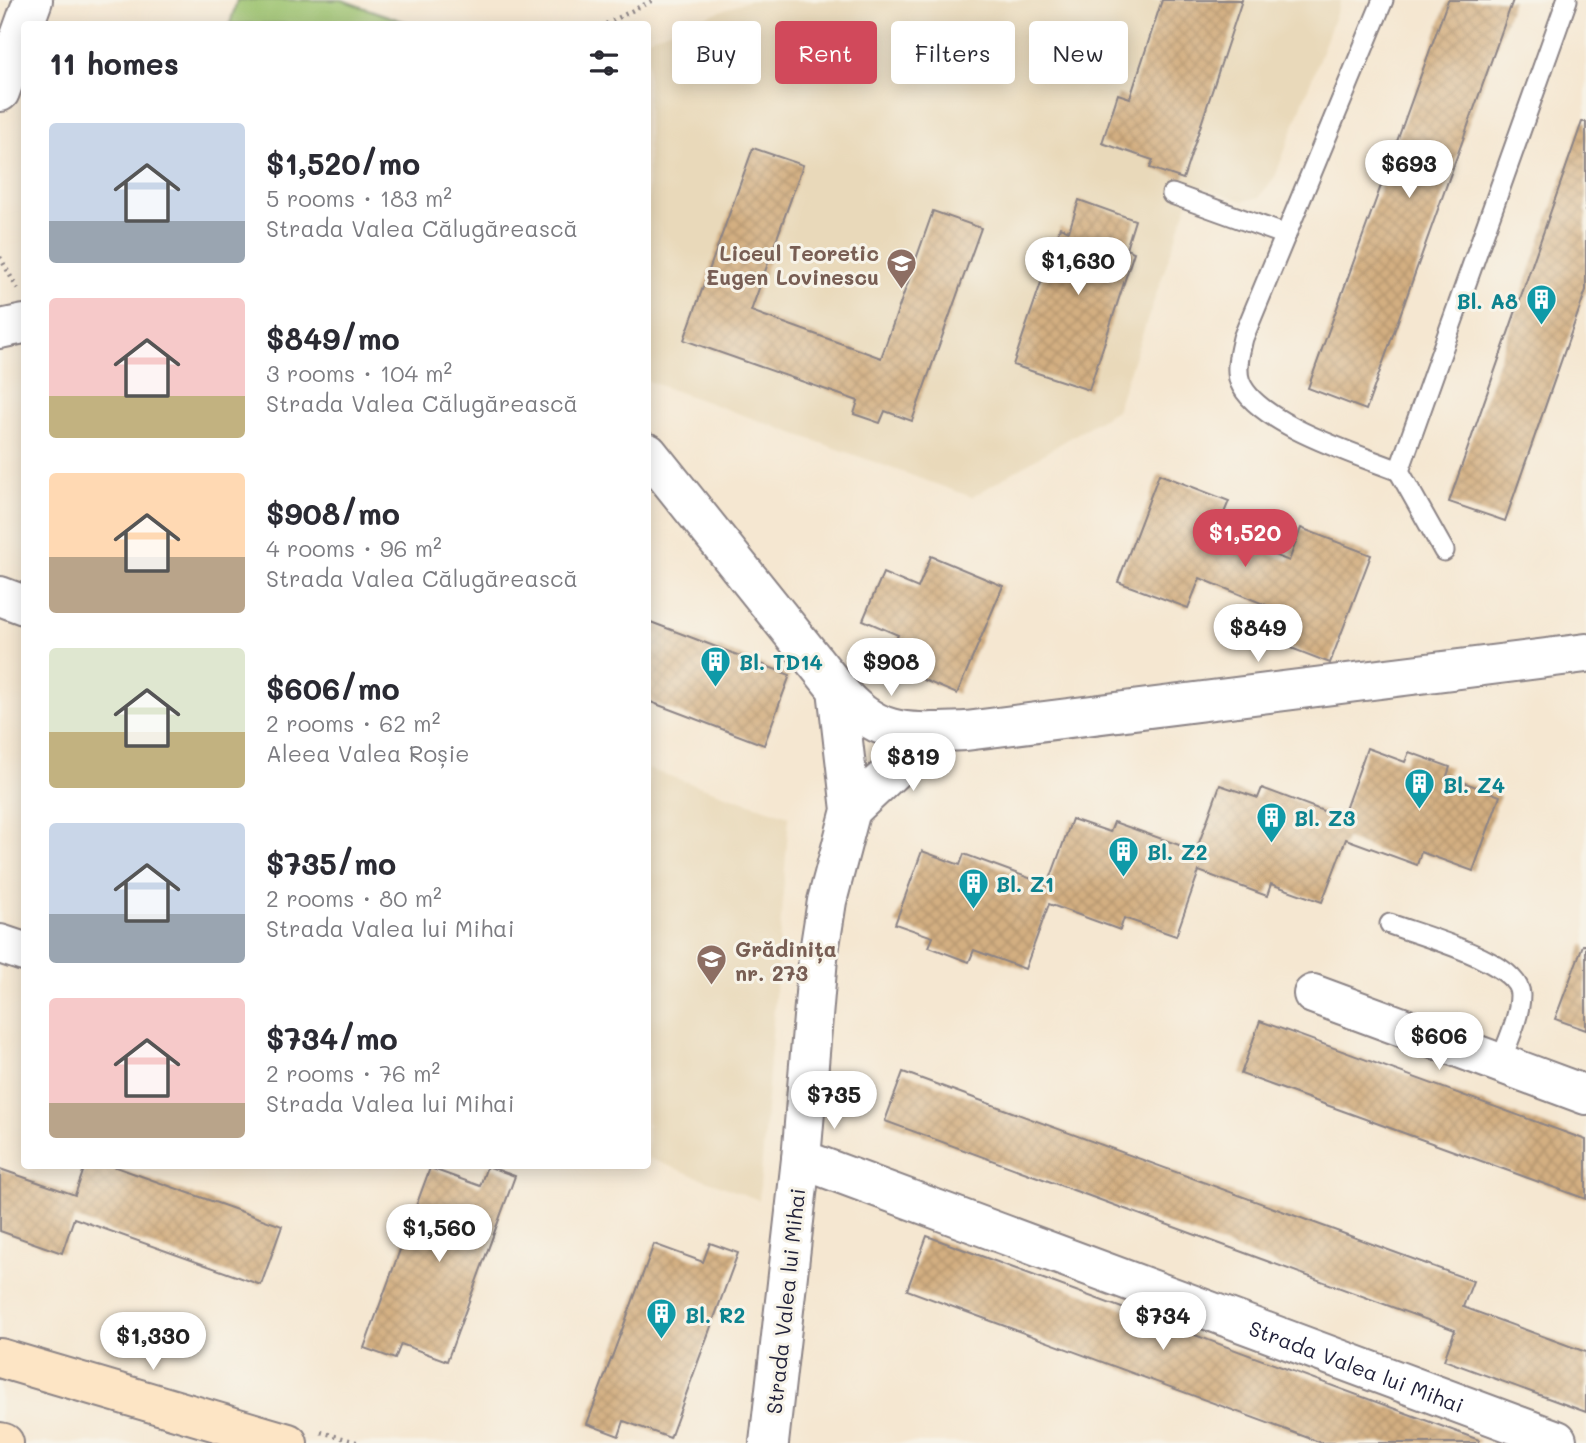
<!DOCTYPE html>
<html lang="en">
<head>
<meta charset="utf-8">
<style>
	body { margin:0; font-family:Mali,sans-serif; background:#f7f7f7; color:#2b2b33; height:100vh; display:flex; flex-direction:column; font-size:26px; white-space:nowrap }
	* { box-sizing:border-box; margin:0 }
	p { font-size:23px; color:#7c7c81 }
	.icon { flex:none; width:38px; height:38px; fill:none; stroke:currentColor; stroke-width:2; stroke-linecap:round; stroke-linejoin:round }
	.map { position:relative; flex:1; overflow:hidden }
	.sheet { position:absolute; left:21px; top:21px; width:630px; height:1148px; display:flex; flex-direction:column; background:#fff; border-radius:7px; box-shadow:0 4px 18px #0003 }
	.sheet>* { flex:none }
	.guide { position:absolute; left:672px; top:21px; width:665px; height:63px; display:flex; gap:14px }
	.price { position:absolute; translate:-50% -60px; padding:0 16px; border-radius:24px; background:#fff; color:#222; font-size:23px; line-height:46px; filter:drop-shadow(0 2px 4px #0008) }
	.price::after { content:''; position:absolute; left:50%; top:42px; width:21px; height:16px; margin-left:-10px; background:inherit; clip-path:polygon(0 0,100% 0,50% 100%) }
	.price.selected { background:#d1495b; color:#fff }
	ul { padding:0; list-style:none }
	li { display:flex; align-items:center; gap:21px; height:175px; padding:0 28px }
	li span { display:grid; place-items:center; flex:none; width:196px; height:140px; border-radius:7px; color:#555 }
	li>.icon { margin-inline-start:auto }
	span .icon { width:84px; height:84px; fill:#fffc; stroke-width:1 }
	li b { font-size:30px }
	h2 { display:flex; justify-content:space-between; align-items:center; height:84px; padding:0 28px; font-size:30px }
	.chip { padding:0 24px; border-radius:7px; background:#fff; box-shadow:0 4px 18px #0003; font-size:24px; line-height:63px }
	.chip.selected { background:#d1495b; color:#fff }
	.map>svg:first-child { display:block }
</style>
</head>
<body>
<div class="map">
<svg width="1586" height="1443" viewBox="0 0 1586 1443">
	<defs>
		<pattern id="building-cross-hatch" width="8" height="8" patternUnits="userSpaceOnUse" patternTransform="scale(1.75)"><rect width="8" height="8" fill="#d3af81"/><path d="M0 0l8 8M0 8l8-8" fill="none" stroke="#b59670"/></pattern>
	</defs>
	<rect width="100%" height="100%" fill="#f7f3e8"/>
	<filter id="ink" filterUnits="userSpaceOnUse"><feTurbulence type="fractalNoise" baseFrequency=".0143" numOctaves="2"/><feDisplacementMap in="SourceGraphic" scale="14" xChannelSelector="R" yChannelSelector="G"/><feConvolveMatrix kernelMatrix="1 2 1 2 8 2 1 2 1" color-interpolation-filters="sRGB"/></filter>
	<filter id="wash" filterUnits="userSpaceOnUse"><feTurbulence type="fractalNoise" baseFrequency=".00686" numOctaves="4" result="noise"/><feDisplacementMap in="SourceGraphic" scale="28" xChannelSelector="R" yChannelSelector="G"/><feGaussianBlur stdDeviation="1.57" result="paint"/><feColorMatrix in="noise" values="0 0 0 0 0 0 0 0 0 0 0 0 0 0 0 0 0 1.4 0 .05"/><feComposite in="paint" operator="in"/></filter>
	<g filter="url(#wash)">
		<rect width="100%" height="100%" fill="#f5e7d1"/>
		<!-- built -->
		<g fill="#e9d9ba">
			<path d="M 750,0 L 1341,0 L 1275,177 L 1259,197 L 1243,201 L 1194,185 L 1116,410 L 972,497 L 648,381 L 648,38 Z"/>
			<path d="M 648,769 L 789,816 L 759,1200 L 648,1158 Z"/>
		</g>
		<!-- green -->
		<path fill="#9ac16c" stroke="#5e7254" stroke-width="2" d="M 237,0 L 342,0 L 411,24 L 230,24 Z"/>
		<g id="blocks">
			<!-- building -->
			<g fill="url(#building-cross-hatch)">
				<path d="M 1162,0 L 1242,0 L 1183,179 L 1150,168 L 1153,160 L 1102,143 L 1118,94 L 1130,98 Z"/>
				<path d="M 1448,0 L 1513,0 L 1366,410 L 1308,388 Z"/>
				<path d="M 1582,122 L 1586,122 L 1586,290 L 1505,521 L 1449,502 Z"/>
				<path d="M 753,148 L 803,165 L 751,311 L 881,358 L 933,211 L 981,228 L 912,421 L 885,411 L 880,423 L 854,414 L 858,401 L 684,340 Z"/>
				<path d="M 1079,200 L 1135,220 L 1126,249 L 1134,252 L 1089,390 L 1013,365 L 1060,227 L 1069,231 Z"/>
				<path d="M 1159,474 L 1229,501 L 1216,532 L 1289,561 L 1301,528 L 1371,555 L 1330,663 L 1260,636 L 1271,607 L 1200,578 L 1188,608 L 1118,582 Z"/>
				<path d="M 931,556 L 1003,586 L 957,694 L 886,664 L 898,635 L 863,620 L 883,573 L 918,588 Z"/>
				<path d="M 648,621 L 790,675 L 764,745 L 648,701 Z"/>
				<path d="M 1367,748 L 1405,762 L 1409,752 L 1450,767 L 1447,776 L 1500,796 L 1473,871 L 1421,852 L 1417,865 L 1346,839 L 1322,902 L 1271,884 L 1267,896 L 1199,871 L 1176,936 L 1124,918 L 1120,930 L 1049,904 L 1025,969 L 974,950 L 969,962 L 929,947 L 933,937 L 895,924 L 922,851 L 960,865 L 964,854 L 1048,885 L 1072,819 L 1110,832 L 1114,822 L 1196,851 L 1220,785 L 1258,798 L 1262,788 L 1342,818 Z"/>
				<path d="M 1583,945 L 1586,945 L 1586,1030 L 1555,1019 Z"/>
				<path d="M 1260,1021 L 1586,1140 L 1586,1199 L 1241,1074 Z"/>
				<path d="M 903,1072 L 1473,1281 L 1463,1307 L 1586,1352 L 1586,1412 L 1444,1360 L 1455,1330 L 885,1121 Z"/>
				<path d="M 85,1166 L 113,1166 L 282,1226 L 261,1285 L 74,1218 L 62,1253 L 0,1231 L 0,1169 L 75,1195 Z"/>
				<path d="M 487,1166 L 515,1176 L 447,1361 L 401,1344 L 395,1359 L 364,1348 L 430,1168 L 480,1186 Z"/>
				<path d="M 927,1236 L 1479,1440 L 1479,1443 L 1322,1443 L 907,1290 Z"/>
				<path d="M 710,1243 L 738,1253 L 670,1438 L 624,1421 L 619,1436 L 587,1424 L 654,1244 L 703,1262 Z"/>
			</g>
		</g>
	</g>
	<g filter="url(#ink)">
		<use href="#blocks" fill-opacity="0" stroke="#8c8486" stroke-width="2"/>
		<g fill="none" stroke-linecap="round" stroke-linejoin="round">
			<defs>
				<g id="service">
					<path d="M 1383,0 L 1243,338 C 1240,351 1235,369 1240,382 C 1257,424 1359,455 1399,471"/>
					<path d="M 1172,194 L 1286,235"/>
					<path d="M 1444,551 L 1399,471 L 1567,0"/>
					<path d="M 1390,924 C 1418,935 1520,961 1520,995 C 1520,1017 1507,1043 1500,1063"/>
				</g>
				<g id="minor">
					<path d="M 0,92 L 33,0"/>
					<path d="M 0,329 L 24,324"/>
					<path d="M 648,453 L 837,689 L 851,810 L 827,901 L 818,958 L 801,1159 L 769,1443"/>
					<path d="M 0,596 L 24,605"/>
					<path d="M 837,689 C 877,738 908,733 966,731 L 1586,653"/>
					<path d="M 851,810 L 934,732"/>
					<path d="M 0,944 L 24,952"/>
					<path d="M 1313,994 L 1586,1095"/>
					<path id="s1" d="M 801,1159 L 1557,1440 L 1556,1443"/>
				</g>
				<g id="secondary">
					<path d="M 0,1358 L 288,1443"/>
					<path d="M 0,1442 L 4,1443"/>
				</g>
			</defs>
			<!-- service casing -->
			<use href="#service" stroke="#8c8486" stroke-width="23"/>
			<!-- minor casing -->
			<use href="#minor" stroke="#8c8486" stroke-width="42"/>
			<!-- secondary casing -->
			<use href="#secondary" stroke="#8c8486" stroke-width="42"/>
			<!-- path -->
			<g stroke="#8c8486" stroke-width="4.5" stroke-dasharray="2 5" stroke-linecap="butt">
				<path d="M 606,24 L 653,0"/>
				<path d="M 0,257 L 18,290"/>
				<path d="M 321,1432 L 360,1443"/>
			</g>
			<!-- service -->
			<use href="#service" stroke="#fff" stroke-width="19"/>
			<!-- minor -->
			<use href="#minor" stroke="#fff" stroke-width="38"/>
			<!-- secondary -->
			<use href="#secondary" stroke="#fde5c5" stroke-width="38"/>
		</g>
	</g>
	<!-- icons -->
	<defs>
		<symbol id="school-pin" viewBox="-11 -11 22 30"><path d="M0 17L-7.5 6A9.5 9.5 0 1 1 7.5 6Z" fill="#8d6e63" stroke="#f7f3e8"/><path d="M0-5L7-2L0 1L-7-2ZM-4 1L0 2.5L4 1V4Q0 6-4 4Z" fill="#fff"/></symbol>
		<symbol id="building-pin" viewBox="-11 -11 22 30"><path d="M0 17L-7.5 6A9.5 9.5 0 1 1 7.5 6Z" fill="#0f9aa8" stroke="#f7f3e8"/><path d="M-4-6H4V6H1V3H-1V6H-4ZM-2.5-4.3h1.7v1.8h-1.7ZM.8-4.3h1.7v1.8H.8ZM-2.5-1h1.7V.8h-1.7ZM.8-1h1.7V.8H.8Z" fill="#fff"/></symbol>
	</defs>
	<g fill-rule="evenodd">
		<use href="#school-pin" x="884" y="246" width="35" height="47"/>
		<use href="#building-pin" x="1524" y="282" width="35" height="47"/>
		<use href="#building-pin" x="698" y="644" width="35" height="47"/>
		<use href="#building-pin" x="1402" y="766" width="35" height="47"/>
		<use href="#building-pin" x="1254" y="800" width="35" height="47"/>
		<use href="#building-pin" x="1106" y="834" width="35" height="47"/>
		<use href="#building-pin" x="956" y="866" width="35" height="47"/>
		<use href="#school-pin" x="694" y="942" width="35" height="47"/>
		<use href="#building-pin" x="644" y="1296" width="35" height="47"/>
	</g>
	<g text-anchor="middle" dominant-baseline="central" stroke-width="6" stroke-linejoin="round" paint-order="stroke">
		<!-- education labels -->
		<g font-size="21" font-weight="bold" fill="#785e54" stroke="#f7f3e8" text-anchor="end">
			<text x="879" y="252">Liceul Teoretic<tspan x="879" dy="24">Eugen Lovinescu</tspan></text>
			<text x="735" y="948" text-anchor="start">Grădinița<tspan x="735" dy="24">nr. 273</tspan></text>
		</g>
		<!-- culture labels -->
		<g font-size="21" font-weight="bold" fill="#0d838f" stroke="#f7f3e8" text-anchor="start">
			<text x="1518" y="300" text-anchor="end">Bl. A8</text>
			<text x="739" y="661">Bl. TD14</text>
			<text x="1443" y="784">Bl. Z4</text>
			<text x="1294" y="817">Bl. Z3</text>
			<text x="1147" y="851">Bl. Z2</text>
			<text x="996" y="883">Bl. Z1</text>
			<text x="685" y="1314">Bl. R2</text>
		</g>
		<!-- street labels -->
		<g font-size="21" fill="#22223b" stroke="#f7f3e8">
			<text transform="translate(785 1301) rotate(-84)">Strada Valea lui Mihai</text>
			<text stroke="none"><textPath href="#s1" startOffset="593">Strada Valea lui Mihai</textPath></text>
		</g>
	</g>
</svg>
<b class="price" style="left:1409px;top:200px">$693</b>
<b class="price" style="left:1078px;top:297px">$1,630</b>
<b class="price selected" style="left:1245px;top:569px">$1,520</b>
<b class="price" style="left:1258px;top:664px">$849</b>
<b class="price" style="left:891px;top:698px">$908</b>
<b class="price" style="left:913px;top:793px">$819</b>
<b class="price" style="left:1439px;top:1072px">$606</b>
<b class="price" style="left:834px;top:1131px">$735</b>
<b class="price" style="left:439px;top:1264px">$1,560</b>
<b class="price" style="left:1163px;top:1352px">$734</b>
<b class="price" style="left:153px;top:1372px">$1,330</b>
<div class="guide">
<a class="chip">Buy</a>
<a class="chip selected">Rent</a>
<a class="chip">Filters</a>
<a class="chip">New</a>
</div>
<section class="sheet">
<h2>11 homes<svg class="icon" aria-label="filters" viewBox="0 0 24 24"><path d="M4 7h16M4 17h16"/><circle cx="9" cy="7" r="2"/><circle cx="15" cy="17" r="2"/></svg></h2>
<ul>
<li><span style="background:linear-gradient(#c9d6e8 70%,#9aa5b1 0)"><svg class="icon" aria-label="home" viewBox="0 0 24 24"><path d="M3 11l9-7 9 7M6 9v11h12V9"/></svg></span><div><b>$1,520/mo</b><p>5 rooms · 183 m²</p><p>Strada Valea Călugărească</p></div></li>
<li><span style="background:linear-gradient(#f6c9c9 70%,#c2b280 0)"><svg class="icon" aria-label="home" viewBox="0 0 24 24"><path d="M3 11l9-7 9 7M6 9v11h12V9"/></svg></span><div><b>$849/mo</b><p>3 rooms · 104 m²</p><p>Strada Valea Călugărească</p></div></li>
<li><span style="background:linear-gradient(#ffd9b3 60%,#b9a48a 0)"><svg class="icon" aria-label="home" viewBox="0 0 24 24"><path d="M3 11l9-7 9 7M6 9v11h12V9"/></svg></span><div><b>$908/mo</b><p>4 rooms · 96 m²</p><p>Strada Valea Călugărească</p></div></li>
<li><span style="background:linear-gradient(#dfe7d0 60%,#c2b280 0)"><svg class="icon" aria-label="home" viewBox="0 0 24 24"><path d="M3 11l9-7 9 7M6 9v11h12V9"/></svg></span><div><b>$606/mo</b><p>2 rooms · 62 m²</p><p>Aleea Valea Roșie</p></div></li>
<li><span style="background:linear-gradient(#c9d6e8 65%,#9aa5b1 0)"><svg class="icon" aria-label="home" viewBox="0 0 24 24"><path d="M3 11l9-7 9 7M6 9v11h12V9"/></svg></span><div><b>$735/mo</b><p>2 rooms · 80 m²</p><p>Strada Valea lui Mihai</p></div></li>
<li><span style="background:linear-gradient(#f6c9c9 75%,#b9a48a 0)"><svg class="icon" aria-label="home" viewBox="0 0 24 24"><path d="M3 11l9-7 9 7M6 9v11h12V9"/></svg></span><div><b>$734/mo</b><p>2 rooms · 76 m²</p><p>Strada Valea lui Mihai</p></div></li>
</ul>
</section>
</div>
</body>
</html>
